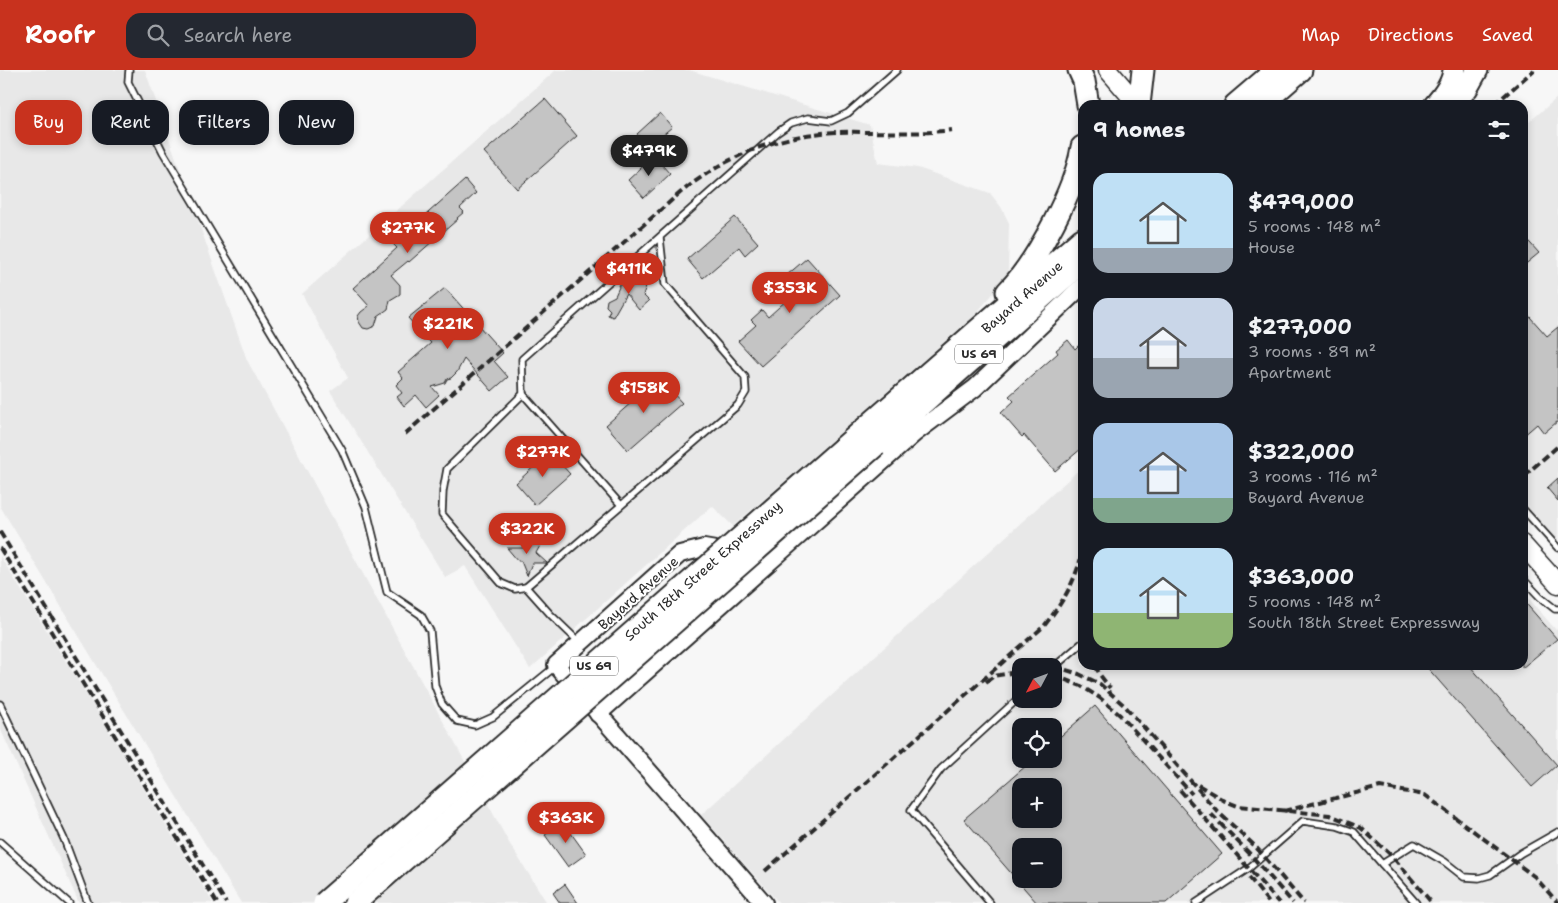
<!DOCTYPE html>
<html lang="en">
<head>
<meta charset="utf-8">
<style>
	body { margin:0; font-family:"Shantell Sans",sans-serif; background:#242831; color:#f1f3f6; height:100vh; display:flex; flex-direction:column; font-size:19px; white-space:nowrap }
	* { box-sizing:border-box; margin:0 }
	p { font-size:16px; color:#9ea1a6 }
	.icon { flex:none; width:28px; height:28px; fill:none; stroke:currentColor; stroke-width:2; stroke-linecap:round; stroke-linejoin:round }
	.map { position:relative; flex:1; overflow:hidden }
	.side { position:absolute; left:1078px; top:30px; width:450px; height:570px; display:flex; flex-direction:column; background:#171b24; border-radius:15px; box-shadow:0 2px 8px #0003 }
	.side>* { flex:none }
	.top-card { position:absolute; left:15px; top:30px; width:475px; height:45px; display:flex; gap:10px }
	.needle { width:32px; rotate:229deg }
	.tools { position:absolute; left:1012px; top:588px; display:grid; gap:10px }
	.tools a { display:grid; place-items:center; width:50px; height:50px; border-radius:10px; background:#171b24; box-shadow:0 2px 8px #0003; font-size:25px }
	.price { position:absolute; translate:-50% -42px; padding:0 11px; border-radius:18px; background:#c8321e; color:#fff; font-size:16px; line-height:32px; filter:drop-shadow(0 1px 2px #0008) }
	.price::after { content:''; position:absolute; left:50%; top:30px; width:15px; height:11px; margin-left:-8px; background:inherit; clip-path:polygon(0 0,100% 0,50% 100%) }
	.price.on { background:#222; color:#fff }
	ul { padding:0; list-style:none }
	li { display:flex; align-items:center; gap:15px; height:125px; padding:0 15px }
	li span { display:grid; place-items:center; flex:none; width:140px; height:100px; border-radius:15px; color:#555 }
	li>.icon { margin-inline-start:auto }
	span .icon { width:60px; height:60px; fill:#fffc; stroke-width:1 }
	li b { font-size:21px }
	h2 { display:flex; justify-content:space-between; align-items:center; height:60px; padding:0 15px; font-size:21px }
	.tag { padding:0 18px; border-radius:15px; background:#171b24; box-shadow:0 2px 8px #0003; font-size:18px; line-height:45px }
	.tag.on { background:#c8321e; color:#fff }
	header { display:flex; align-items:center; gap:30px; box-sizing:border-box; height:70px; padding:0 25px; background:#c8321e; color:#fff }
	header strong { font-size:24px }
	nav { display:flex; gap:28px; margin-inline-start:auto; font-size:18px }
	.search { width:350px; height:45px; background:#242831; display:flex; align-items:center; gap:12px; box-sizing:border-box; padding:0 18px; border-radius:15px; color:#9ea1a6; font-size:19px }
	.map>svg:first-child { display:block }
</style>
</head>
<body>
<header>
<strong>Roofr</strong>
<div class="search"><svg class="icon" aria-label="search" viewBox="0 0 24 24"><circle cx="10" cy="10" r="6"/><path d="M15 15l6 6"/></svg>Search here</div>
<nav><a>Map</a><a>Directions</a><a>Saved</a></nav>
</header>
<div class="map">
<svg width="1558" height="833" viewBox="0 0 1558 833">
	<rect width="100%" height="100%" fill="#f7f7f7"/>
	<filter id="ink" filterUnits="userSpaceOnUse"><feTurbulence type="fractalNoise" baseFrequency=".02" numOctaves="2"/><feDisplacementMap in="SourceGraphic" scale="10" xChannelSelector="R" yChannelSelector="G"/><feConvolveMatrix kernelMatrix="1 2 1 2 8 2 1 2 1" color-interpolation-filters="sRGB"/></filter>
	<g filter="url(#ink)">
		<!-- built -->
		<g fill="#e8e8e8" fill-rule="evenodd">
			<path d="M 0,0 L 145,0 L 247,290 L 508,771 L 547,833 L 241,833 L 0,436 Z"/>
			<path d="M 556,0 L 689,0 L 870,55 L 878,93 L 918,98 L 990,123 L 1001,137 L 1009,153 L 1008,206 L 974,246 L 733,456 L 712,436 L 530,599 L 465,496 L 445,507 L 330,321 L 348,308 L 302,224 Z"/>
			<path d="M 1558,27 L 1558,472 L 1523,431 L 1522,58 Z"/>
			<path d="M 1082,397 L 1082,595 L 1522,595 L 1523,522 L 1556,560 L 1558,559 L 1558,833 L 779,833 L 701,745 ZM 1021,596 L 1054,596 L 1054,629 L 1021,629 ZM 1021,656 L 1054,656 L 1054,689 L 1021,689 ZM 1021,716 L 1054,716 L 1054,749 L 1021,749 ZM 1021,776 L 1054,776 L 1054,809 L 1021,809 Z"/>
			<path d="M 0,486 L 95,638 L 213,833 L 79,833 L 0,658 Z"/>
		</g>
		<!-- building -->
		<g fill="#c4c4c4" stroke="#2b2b2b" fill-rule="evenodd">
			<path d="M 545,29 L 577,66 L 517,119 L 484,82 Z"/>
			<path d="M 660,43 L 672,57 L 648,77 L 637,64 Z"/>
			<path d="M 654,86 L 670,104 L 644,128 L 628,110 Z"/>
			<path d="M 465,110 L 476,123 L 460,138 L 464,142 L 457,148 L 458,149 L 409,192 L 408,191 L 391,205 L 400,215 L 400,224 L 390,230 L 388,239 L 378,246 L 375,256 L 368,259 L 363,258 L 359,252 L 358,246 L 361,242 L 369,236 L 353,218 L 397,178 L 393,174 Z"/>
			<path d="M 735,147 L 758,173 L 745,185 L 739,177 L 703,208 L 687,189 Z"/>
			<path d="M 1522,164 L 1539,183 L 1522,197 Z"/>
			<path d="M 807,188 L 840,225 L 761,296 L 738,271 L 756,255 L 751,250 L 762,240 L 768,247 L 799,219 L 787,205 Z"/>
			<path d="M 634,196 L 641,212 L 646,216 L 643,225 L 649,231 L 639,240 L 626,224 L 613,247 L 608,245 L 610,240 L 606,236 L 607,230 L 615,226 L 619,217 L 618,215 L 631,214 L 630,216 L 632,216 Z"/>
			<path d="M 445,218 L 503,283 L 494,291 L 508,307 L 492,321 L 464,289 L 457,302 L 451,308 L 447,309 L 445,313 L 432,317 L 439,325 L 426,337 L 416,325 L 404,336 L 397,327 L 402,323 L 396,315 L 403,308 L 398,302 L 431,273 L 408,248 Z"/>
			<path d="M 1522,238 L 1547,266 L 1558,257 L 1558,351 L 1544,363 L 1537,354 L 1522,367 Z"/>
			<path d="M 1068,270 L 1075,279 L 1082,272 L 1082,314 L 1078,318 L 1082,323 L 1082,378 L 1055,401 L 1024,365 L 1022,367 L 1001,343 L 1014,331 L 1009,326 L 1058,283 L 1056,280 Z"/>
			<path d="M 659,308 L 682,333 L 628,380 L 606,355 Z"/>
			<path d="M 550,382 L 570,404 L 535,435 L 516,413 Z"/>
			<path d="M 1558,408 L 1558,431 L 1547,418 Z"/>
			<path d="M 523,472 L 541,474 L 536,483 L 547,493 L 532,493 L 527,506 L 521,491 L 518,491 L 507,478 L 523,478 Z"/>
			<path d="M 1522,529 L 1557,569 L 1522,598 Z"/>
			<path d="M 1425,595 L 1469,595 L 1557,695 L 1532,717 Z"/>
			<path d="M 1095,636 L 1222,784 L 1166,833 L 1037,833 L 964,749 L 1034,689 L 1054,689 L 1054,672 ZM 1021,716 L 1054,716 L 1054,749 L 1021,749 ZM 1021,776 L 1054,776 L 1054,809 L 1021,809 Z"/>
			<path d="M 563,752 L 586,784 L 568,797 L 545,765 Z"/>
			<path d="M 565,814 L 578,833 L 560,833 L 553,823 Z"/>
		</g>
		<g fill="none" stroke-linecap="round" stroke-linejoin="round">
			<defs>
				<g id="lane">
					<path d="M 129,0 L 128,12 L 163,82 L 342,380 L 366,437 L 387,522 L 421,545 L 430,561 L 435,616 L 442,634 L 457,651 L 475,655 L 493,647 L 556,596"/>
					<path d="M 660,168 L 665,214 L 745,307 L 746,322 L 738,335 L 526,517 L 515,519 L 501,513 L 442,444 L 443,421 L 447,399 L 523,324 L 522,289 L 778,62 L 791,53 L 808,48 L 831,51 L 848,43 L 897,0"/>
					<path d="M 523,324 L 621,435"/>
					<path d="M 1522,438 L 1558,478"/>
					<path d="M 1522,508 L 1540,527 L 1555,539 L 1558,539"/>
					<path d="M 526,517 L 551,545 L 579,572"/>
					<path d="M 1054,597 L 1082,573"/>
					<path d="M 0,634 L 64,769 L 88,833"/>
					<path d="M 0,772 L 69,833"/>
					<path d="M 1382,794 L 1414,774 L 1445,792 L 1464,807 L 1479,808 L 1490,805 L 1521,783 L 1558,762"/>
					<path d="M 990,833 L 911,740 L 941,699 L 1021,626"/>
					<path d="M 1196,833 L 1249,798 L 1303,751 L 1337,756 L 1354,762 L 1416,833"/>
				</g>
				<g id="secondary">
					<path d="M 731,479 L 727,482 L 704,478 L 680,484 L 556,595 L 764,833"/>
					<path d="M 598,644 L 915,363 L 975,318 L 1082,216"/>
				</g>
				<g id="primary">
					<path d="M 1108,0 L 1138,35"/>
					<path d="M 1522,474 L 1558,514"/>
				</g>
				<g id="highway">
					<path d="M 1079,0 L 1084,11 L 1088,35"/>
					<path d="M 1139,35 L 1143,0"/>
					<path d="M 1235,35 L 1276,0"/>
					<path d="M 1261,35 L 1301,0"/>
					<path d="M 1435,35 C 1444,25 1453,13 1454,0"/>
					<path d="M 1452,35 L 1467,18 L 1477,0"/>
					<path d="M 1007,222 C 1036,193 1076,118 1082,77"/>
					<path d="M 863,360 L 1082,169"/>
					<path d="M 876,375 L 1082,192"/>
				</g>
			</defs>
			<!-- lane casing -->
			<use href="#lane" stroke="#2b2b2b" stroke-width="9"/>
			<!-- secondary casing -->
			<use href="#secondary" stroke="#2b2b2b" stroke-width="20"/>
			<!-- primary casing -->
			<use href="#primary" stroke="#2b2b2b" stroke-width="21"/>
			<!-- highway casing -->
			<use href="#highway" stroke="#2b2b2b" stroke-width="25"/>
			<!-- lane -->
			<use href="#lane" stroke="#fff" stroke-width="5.5"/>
			<!-- secondary -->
			<use href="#secondary" stroke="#fff" stroke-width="16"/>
			<!-- primary -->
			<use href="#primary" stroke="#fff" stroke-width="18"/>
			<!-- highway -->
			<use href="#highway" stroke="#fff" stroke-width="21"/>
			<!-- rail -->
			<g stroke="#2b2b2b" stroke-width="4" stroke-dasharray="8 4" stroke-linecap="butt">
				<path d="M 1494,35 L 1534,0"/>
				<path d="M 405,364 L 680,123 C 726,86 779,64 838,62 C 876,61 914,65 952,60"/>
				<path d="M 1524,406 L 1558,376"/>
				<path d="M 0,462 L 226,833"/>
				<path d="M 0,478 L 217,833"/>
				<path d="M 1095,595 L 1100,605 L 1110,618"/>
				<path d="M 1054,599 L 1063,599 L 1079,604 L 1100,614 L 1126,637 L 1218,742 L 1255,776 L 1304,833"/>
				<path d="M 1054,605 L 1081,616 L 1100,628 L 1120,645 L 1192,724"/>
				<path d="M 986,612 L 994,606 L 1021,601"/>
				<path d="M 1198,715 L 1225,731 L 1238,736 L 1330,745 L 1361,758 L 1391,785 L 1432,833"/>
				<path d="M 1180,720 L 1279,833"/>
				<path d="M 1284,741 L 1380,717 L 1425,725 L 1535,807 L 1558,833"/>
				<path d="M 1211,744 L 1250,784 L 1293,833"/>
				<path d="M 765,801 L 1044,556 C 1063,532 1074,514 1082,484"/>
				<path d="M 1249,807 L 1269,833"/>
			</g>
			<defs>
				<g id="highway-bridge">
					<path id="s1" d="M 324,833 L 863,360"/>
					<path d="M 355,833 L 876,375"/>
				</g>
			</defs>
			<!-- highway-bridge casing -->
			<use href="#highway-bridge" stroke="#2b2b2b" stroke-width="25" stroke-linecap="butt"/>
			<!-- highway-bridge -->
			<use href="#highway-bridge" stroke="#fff" stroke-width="21"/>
		</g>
	</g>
	<g text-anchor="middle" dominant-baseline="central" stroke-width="4" stroke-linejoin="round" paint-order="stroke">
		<!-- shield labels -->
		<g fill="#fff" stroke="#6b6b6b" stroke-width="1">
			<rect x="955" y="274.5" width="48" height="19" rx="4"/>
			<rect x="570" y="586.5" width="48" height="19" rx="4"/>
		</g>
		<g font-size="12" font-weight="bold" fill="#2b2b2b">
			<text x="979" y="284">US 69</text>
			<text x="594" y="596">US 69</text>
		</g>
		<!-- street labels -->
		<g font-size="14" fill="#2b2b2b" stroke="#fff">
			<text transform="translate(1022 227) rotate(-41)">Bayard Avenue</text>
			<text stroke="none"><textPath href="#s1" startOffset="504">South 18th Street Expressway</textPath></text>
			<text transform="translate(638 523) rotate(-42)">Bayard Avenue</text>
		</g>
	</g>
</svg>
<div class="tools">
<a><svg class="needle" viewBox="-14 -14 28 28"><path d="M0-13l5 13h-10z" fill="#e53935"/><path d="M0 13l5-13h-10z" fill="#9ea1a6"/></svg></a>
<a><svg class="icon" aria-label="locate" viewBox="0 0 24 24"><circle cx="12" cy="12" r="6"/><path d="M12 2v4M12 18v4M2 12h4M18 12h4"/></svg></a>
<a>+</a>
<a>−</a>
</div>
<b class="price on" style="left:649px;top:107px">$479K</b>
<b class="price" style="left:408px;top:184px">$277K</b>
<b class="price" style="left:629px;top:225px">$411K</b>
<b class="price" style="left:790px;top:244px">$353K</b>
<b class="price" style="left:448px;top:280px">$221K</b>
<b class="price" style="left:644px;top:344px">$158K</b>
<b class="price" style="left:543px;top:408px">$277K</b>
<b class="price" style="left:527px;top:485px">$322K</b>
<b class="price" style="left:566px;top:774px">$363K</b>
<div class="top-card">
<a class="tag on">Buy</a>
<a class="tag">Rent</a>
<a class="tag">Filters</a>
<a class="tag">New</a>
</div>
<section class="side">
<h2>9 homes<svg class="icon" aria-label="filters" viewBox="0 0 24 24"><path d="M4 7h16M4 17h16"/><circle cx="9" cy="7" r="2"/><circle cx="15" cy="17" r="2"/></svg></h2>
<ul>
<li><span style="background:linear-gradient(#bfe0f5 75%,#9aa5b1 0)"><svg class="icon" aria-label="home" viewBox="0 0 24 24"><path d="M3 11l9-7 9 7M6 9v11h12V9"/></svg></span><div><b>$479,000</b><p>5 rooms · 148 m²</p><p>House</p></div></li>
<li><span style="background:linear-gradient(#c9d6e8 60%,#9aa5b1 0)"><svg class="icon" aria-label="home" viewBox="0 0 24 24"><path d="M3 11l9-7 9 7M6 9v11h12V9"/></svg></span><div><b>$277,000</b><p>3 rooms · 89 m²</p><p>Apartment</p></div></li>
<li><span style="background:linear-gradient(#a9c7e8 75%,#7fa58c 0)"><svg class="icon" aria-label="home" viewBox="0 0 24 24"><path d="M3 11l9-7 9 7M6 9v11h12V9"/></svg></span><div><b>$322,000</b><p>3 rooms · 116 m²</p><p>Bayard Avenue</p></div></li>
<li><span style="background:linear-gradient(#bfe0f5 65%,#8fb573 0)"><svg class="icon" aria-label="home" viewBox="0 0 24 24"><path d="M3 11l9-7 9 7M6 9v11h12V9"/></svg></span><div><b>$363,000</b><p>5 rooms · 148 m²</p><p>South 18th Street Expressway</p></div></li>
</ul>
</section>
</div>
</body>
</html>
